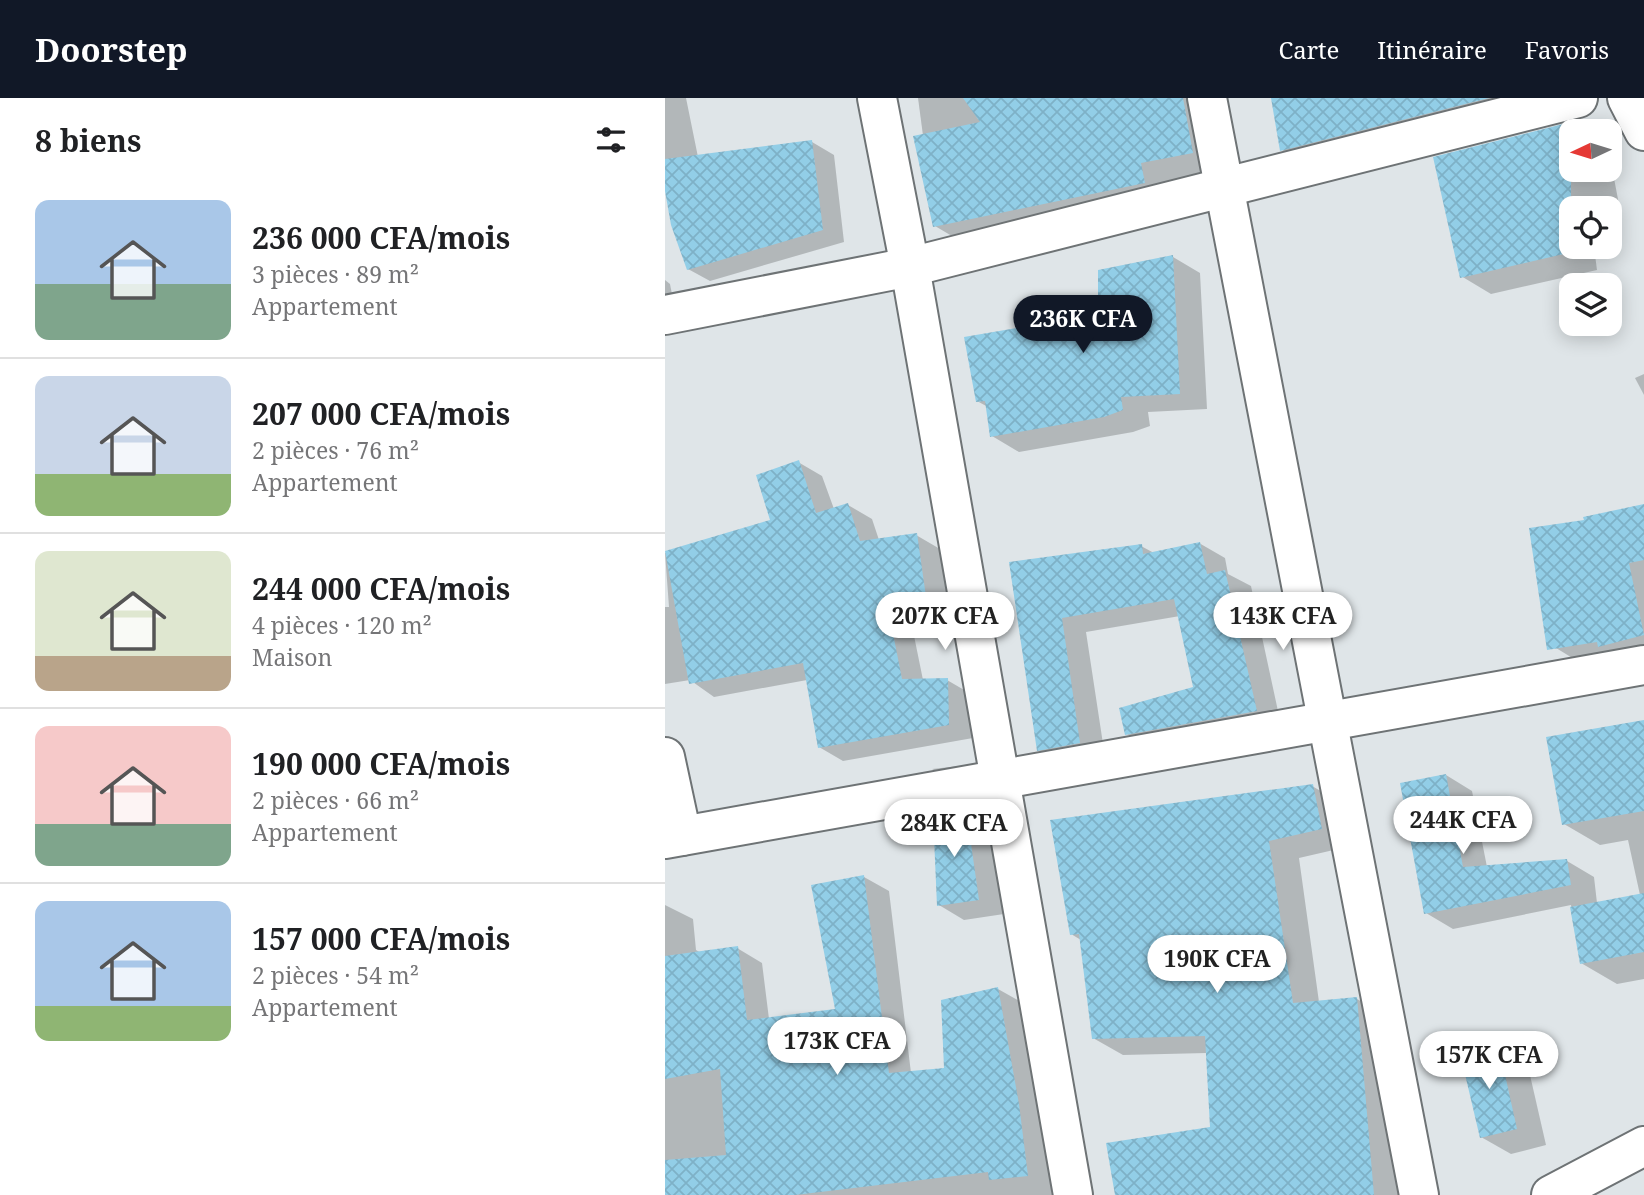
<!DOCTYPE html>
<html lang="fr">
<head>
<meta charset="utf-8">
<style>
	body { margin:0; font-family:"Noto Serif",serif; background:#f6f6f6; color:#202124; height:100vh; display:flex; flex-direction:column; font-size:26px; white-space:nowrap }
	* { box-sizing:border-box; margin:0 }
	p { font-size:23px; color:#757577 }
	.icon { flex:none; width:38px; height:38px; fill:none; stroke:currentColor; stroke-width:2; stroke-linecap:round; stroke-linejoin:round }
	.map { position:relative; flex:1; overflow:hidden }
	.sheet { display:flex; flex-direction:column; background:#fff; width:665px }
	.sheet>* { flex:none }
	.needle { width:46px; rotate:266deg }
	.controls { position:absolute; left:894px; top:21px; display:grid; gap:14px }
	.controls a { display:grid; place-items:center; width:63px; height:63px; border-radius:14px; background:#fff; box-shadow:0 4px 18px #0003; font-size:35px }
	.price { position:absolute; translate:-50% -60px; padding:0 16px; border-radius:24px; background:#fff; color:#222; font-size:23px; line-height:46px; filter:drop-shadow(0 2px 4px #0008) }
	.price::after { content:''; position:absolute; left:50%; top:42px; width:21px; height:16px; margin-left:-10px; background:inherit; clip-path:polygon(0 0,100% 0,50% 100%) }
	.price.selected { background:#111827; color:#fff }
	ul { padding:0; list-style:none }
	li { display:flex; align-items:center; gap:21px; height:175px; padding:0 35px }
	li+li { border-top:2px solid #e0e0e0 }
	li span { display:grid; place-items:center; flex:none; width:196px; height:140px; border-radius:14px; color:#555 }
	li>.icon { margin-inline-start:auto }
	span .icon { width:84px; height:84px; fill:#fffc; stroke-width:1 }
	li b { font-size:30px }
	h2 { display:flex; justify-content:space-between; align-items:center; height:84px; padding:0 35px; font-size:30px }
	header { display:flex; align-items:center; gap:42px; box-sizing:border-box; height:98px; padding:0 35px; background:#111827; color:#fff }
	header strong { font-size:33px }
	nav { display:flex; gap:38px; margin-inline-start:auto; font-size:24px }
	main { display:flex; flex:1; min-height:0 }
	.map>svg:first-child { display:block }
</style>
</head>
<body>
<header>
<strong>Doorstep</strong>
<nav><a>Carte</a><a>Itinéraire</a><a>Favoris</a></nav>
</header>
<main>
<section class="sheet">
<h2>8 biens<svg class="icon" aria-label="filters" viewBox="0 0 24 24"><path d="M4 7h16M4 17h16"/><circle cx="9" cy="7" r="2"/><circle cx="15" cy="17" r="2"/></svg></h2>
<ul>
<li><span style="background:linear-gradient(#a9c7e8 60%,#7fa58c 0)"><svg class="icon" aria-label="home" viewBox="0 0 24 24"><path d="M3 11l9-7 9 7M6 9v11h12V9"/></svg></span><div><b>236 000 CFA/mois</b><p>3 pièces · 89 m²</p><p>Appartement</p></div></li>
<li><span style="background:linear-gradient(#c9d6e8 70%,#8fb573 0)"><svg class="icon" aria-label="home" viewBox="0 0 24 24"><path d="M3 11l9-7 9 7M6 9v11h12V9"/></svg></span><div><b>207 000 CFA/mois</b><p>2 pièces · 76 m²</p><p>Appartement</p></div></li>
<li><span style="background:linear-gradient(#dfe7d0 75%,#b9a48a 0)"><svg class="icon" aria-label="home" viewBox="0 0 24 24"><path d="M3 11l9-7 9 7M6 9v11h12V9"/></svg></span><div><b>244 000 CFA/mois</b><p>4 pièces · 120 m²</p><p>Maison</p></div></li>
<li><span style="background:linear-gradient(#f6c9c9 70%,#7fa58c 0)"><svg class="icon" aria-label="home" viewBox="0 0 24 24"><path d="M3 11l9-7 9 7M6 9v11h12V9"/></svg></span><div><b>190 000 CFA/mois</b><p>2 pièces · 66 m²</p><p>Appartement</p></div></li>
<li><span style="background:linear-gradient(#a9c7e8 75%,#8fb573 0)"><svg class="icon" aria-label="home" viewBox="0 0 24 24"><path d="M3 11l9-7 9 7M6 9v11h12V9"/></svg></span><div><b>157 000 CFA/mois</b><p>2 pièces · 54 m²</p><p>Appartement</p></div></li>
</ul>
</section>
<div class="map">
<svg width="979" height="1097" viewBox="0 0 979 1097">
	<defs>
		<pattern id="building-cross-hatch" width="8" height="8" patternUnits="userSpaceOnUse" patternTransform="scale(1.75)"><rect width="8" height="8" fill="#92cee7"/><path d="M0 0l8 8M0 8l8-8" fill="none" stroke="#7eb1c7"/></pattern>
	</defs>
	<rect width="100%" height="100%" fill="#dfe5e8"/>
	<!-- shadow -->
	<g fill="#0003">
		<path d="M 0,0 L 21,0 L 33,59 L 147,44 L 169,57 L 179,144 L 45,183 L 23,171 L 0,84 Z"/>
		<path d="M 253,0 L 547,0 L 560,73 L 302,147 L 270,128 Z"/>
		<path d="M 608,0 L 910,0 L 667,80 L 617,52 Z"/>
		<path d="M 888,31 L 906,41 L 906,72 L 942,72 L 948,75 L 956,117 L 945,119 L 945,110 L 906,110 L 906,149 L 929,149 L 932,172 L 826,196 L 796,178 Z"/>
		<path d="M 508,159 L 535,175 L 542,311 L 483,314 L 485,328 L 468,334 L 354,354 L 327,338 L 323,309 L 312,303 L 412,221 Z"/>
		<path d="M 0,182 L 5,186 L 12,222 L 0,228 Z"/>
		<path d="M 979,276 L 979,297 L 970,280 Z"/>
		<path d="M 133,364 L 157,378 L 169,411 L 183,407 L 207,421 L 214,442 L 251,437 L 275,451 L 284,512 L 245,518 L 258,582 L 282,582 L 306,596 L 308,640 L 178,663 L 154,649 L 142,582 L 49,599 L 25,582 L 0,586 L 0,509 L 4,509 L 0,455 L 108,423 Z"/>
		<path d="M 979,408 L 979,552 L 909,561 L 883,545 L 921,423 Z"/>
		<path d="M 534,445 L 560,460 L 563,476 L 586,488 L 616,627 L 487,651 L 462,636 L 530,590 L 515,518 L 421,534 L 440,659 L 399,666 L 373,652 L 346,466 L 476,448 L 489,455 Z"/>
		<path d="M 979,623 L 979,881 L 952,886 L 916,865 L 906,807 L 788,831 L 761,815 L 781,677 L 807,693 L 822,769 L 902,763 L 929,779 L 932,805 L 975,797 L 963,742 L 935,747 L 899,726 Z"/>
		<path d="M 294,668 L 306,675 L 282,679 L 267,671 Z"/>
		<path d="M 647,688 L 678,706 L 686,748 L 634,760 L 654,904 L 692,901 L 722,918 L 737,1097 L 451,1097 L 547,1031 L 542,955 L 458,957 L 428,940 L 416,842 L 406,836 Z"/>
		<path d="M 301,712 L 326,726 L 339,816 L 299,822 L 274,807 Z"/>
		<path d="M 199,779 L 224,793 L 246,975 L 281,972 L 333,891 L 358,905 L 378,1021 L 387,1097 L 0,1097 L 0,807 L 28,821 L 31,852 L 36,855 L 72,850 L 97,865 L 104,921 L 172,913 Z"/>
		<path d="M 833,947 L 862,964 L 881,1047 L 846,1056 L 816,1039 Z"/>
	</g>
	<!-- building -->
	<g fill="url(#building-cross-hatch)">
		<path d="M 298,0 L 518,0 L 528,55 L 476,65 L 480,85 L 268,129 L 248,38 L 315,24 Z"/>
		<path d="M 606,0 L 824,0 L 615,53 Z"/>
		<path d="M 906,24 L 906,105 L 896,107 L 903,155 L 795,180 L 768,59 Z"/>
		<path d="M 147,42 L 158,132 L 22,172 L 6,127 L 0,93 L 0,61 Z"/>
		<path d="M 508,157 L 515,296 L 456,299 L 458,312 L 439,319 L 325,339 L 320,303 L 311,304 L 299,239 L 410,220 L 407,208 L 433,197 L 433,172 Z"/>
		<path d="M 134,362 L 151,415 L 183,405 L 195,443 L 252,435 L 261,499 L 222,505 L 237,581 L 283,580 L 284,627 L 153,650 L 138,565 L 24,586 L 0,453 L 105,422 L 91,377 Z"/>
		<path d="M 979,406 L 979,462 L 964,465 L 979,537 L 933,549 L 932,544 L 882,552 L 864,430 L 919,422 L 918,419 Z"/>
		<path d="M 535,444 L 542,476 L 560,472 L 592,613 L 460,637 L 454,610 L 528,589 L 509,501 L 397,520 L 415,645 L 372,653 L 344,464 L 477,446 L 478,456 Z"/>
		<path d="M 979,622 L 979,713 L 897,727 L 881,639 Z"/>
		<path d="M 781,676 L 798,769 L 902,761 L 906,787 L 759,816 L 735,685 Z"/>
		<path d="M 648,686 L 657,731 L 604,743 L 628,905 L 692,899 L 709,1097 L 450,1097 L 441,1045 L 545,1029 L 540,938 L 427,941 L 414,836 L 405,837 L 385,722 Z"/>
		<path d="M 301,710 L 314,802 L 272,808 L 268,716 Z"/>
		<path d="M 199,777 L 224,975 L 279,970 L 276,902 L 333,889 L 354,1006 L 363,1078 L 324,1082 L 323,1074 L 130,1097 L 0,1097 L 0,1062 L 61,1057 L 55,971 L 0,981 L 0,858 L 73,848 L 82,922 L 170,911 L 146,787 Z"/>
		<path d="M 979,795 L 979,854 L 915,866 L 905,809 Z"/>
		<path d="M 833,945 L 852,1031 L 815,1040 L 795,955 Z"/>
	</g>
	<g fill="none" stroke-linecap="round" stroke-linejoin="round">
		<defs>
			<g id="minor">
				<path d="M 212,0 L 245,169 L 408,1097"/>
				<path d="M 542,0 L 754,1097"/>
				<path d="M 962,0 L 979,33"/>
				<path d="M 0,217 L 245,169 L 913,0"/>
				<path d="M 0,659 L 17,738"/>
				<path d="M 0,741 L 979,567"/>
				<path d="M 886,1097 L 979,1048"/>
			</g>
		</defs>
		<!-- minor casing -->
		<use href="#minor" stroke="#6e7375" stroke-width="42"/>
		<!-- minor -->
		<use href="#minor" stroke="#fff" stroke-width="38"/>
	</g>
</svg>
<div class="controls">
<a><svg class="needle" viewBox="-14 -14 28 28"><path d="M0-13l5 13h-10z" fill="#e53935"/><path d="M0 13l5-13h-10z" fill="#757577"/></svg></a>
<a><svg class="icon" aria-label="locate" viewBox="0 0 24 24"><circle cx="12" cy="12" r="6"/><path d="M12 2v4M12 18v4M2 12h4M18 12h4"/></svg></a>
<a><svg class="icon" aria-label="layers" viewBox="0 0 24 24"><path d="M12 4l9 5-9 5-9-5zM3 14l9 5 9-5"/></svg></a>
</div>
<b class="price selected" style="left:418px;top:257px">236K CFA</b>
<b class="price" style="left:280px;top:554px">207K CFA</b>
<b class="price" style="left:618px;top:554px">143K CFA</b>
<b class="price" style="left:798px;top:758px">244K CFA</b>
<b class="price" style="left:289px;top:761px">284K CFA</b>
<b class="price" style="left:552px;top:897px">190K CFA</b>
<b class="price" style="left:172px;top:979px">173K CFA</b>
<b class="price" style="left:824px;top:993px">157K CFA</b>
</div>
</main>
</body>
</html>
